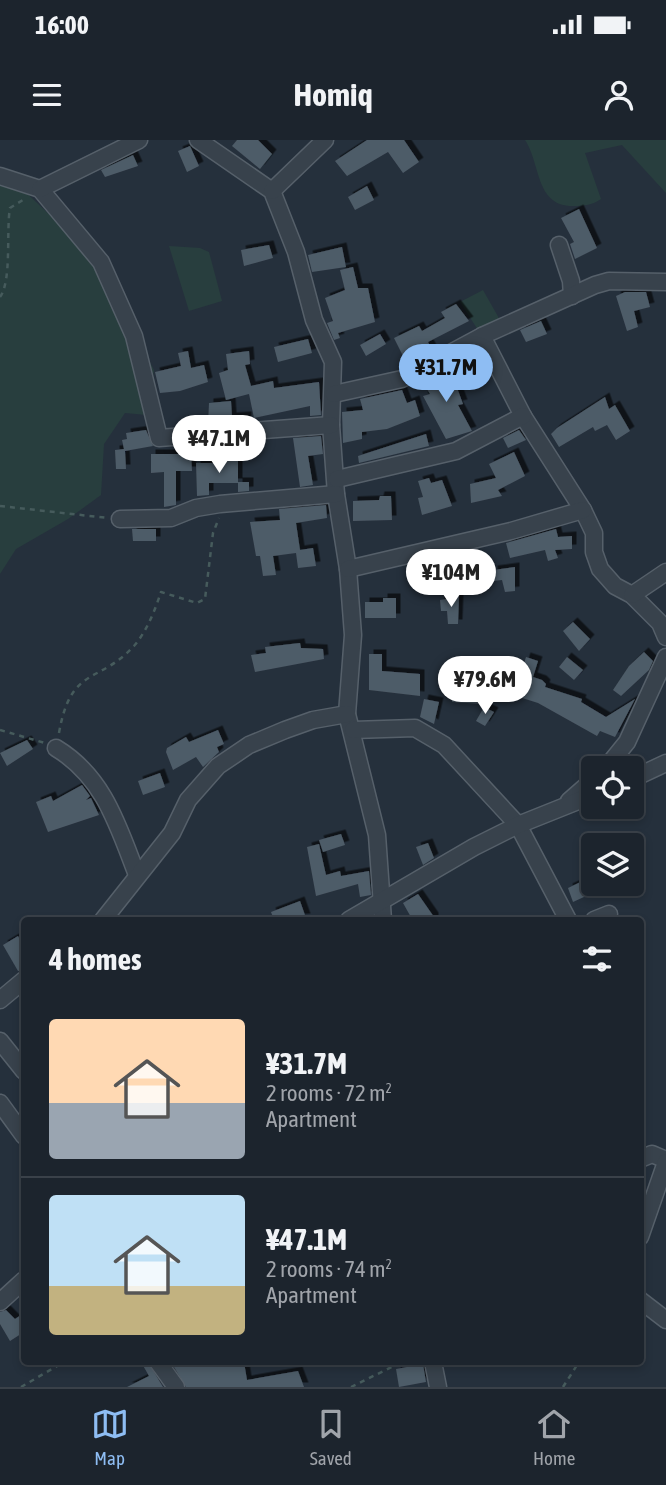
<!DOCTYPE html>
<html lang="en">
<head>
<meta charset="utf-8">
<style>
	body { margin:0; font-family:"Asap Condensed",sans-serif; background:#293039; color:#f1f3f6; height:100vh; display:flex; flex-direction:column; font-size:26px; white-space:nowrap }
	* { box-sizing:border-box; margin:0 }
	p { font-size:23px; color:#a0a4aa }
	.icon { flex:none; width:38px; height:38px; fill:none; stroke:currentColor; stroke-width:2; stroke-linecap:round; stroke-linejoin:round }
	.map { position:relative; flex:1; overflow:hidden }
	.side { position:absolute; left:21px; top:777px; width:623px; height:448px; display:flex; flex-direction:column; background:#1c242d; border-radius:7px; box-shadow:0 4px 10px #0003,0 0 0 2px #3a4149 }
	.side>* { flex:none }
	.buttons { position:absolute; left:581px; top:616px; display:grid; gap:14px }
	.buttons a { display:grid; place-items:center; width:63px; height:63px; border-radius:7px; background:#1c242d; box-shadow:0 4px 10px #0003,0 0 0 2px #3a4149; font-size:35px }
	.price { position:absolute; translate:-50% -60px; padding:0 16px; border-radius:24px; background:#fff; color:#222; font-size:23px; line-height:46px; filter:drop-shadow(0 2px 4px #0008) }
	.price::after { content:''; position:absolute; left:50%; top:42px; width:21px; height:16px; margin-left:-10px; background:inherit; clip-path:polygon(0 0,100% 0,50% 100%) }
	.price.on { background:#8ebdf3; color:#111 }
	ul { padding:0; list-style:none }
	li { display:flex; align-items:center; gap:21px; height:175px; padding:0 28px }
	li+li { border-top:2px solid #3a4149 }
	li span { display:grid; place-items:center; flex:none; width:196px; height:140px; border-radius:7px; color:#555 }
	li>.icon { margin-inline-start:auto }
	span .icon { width:84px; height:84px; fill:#fffc; stroke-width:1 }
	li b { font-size:30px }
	h2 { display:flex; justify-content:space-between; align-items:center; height:84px; padding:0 28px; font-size:30px }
	.status { display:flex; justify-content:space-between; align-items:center; height:49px; padding:0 35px; background:#1c242d; direction:ltr }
	.status svg { height:19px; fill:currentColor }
	header { display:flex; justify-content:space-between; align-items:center; height:91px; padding:0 28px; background:#1c242d; font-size:32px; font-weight:700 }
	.tabs { display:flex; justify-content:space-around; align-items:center; height:98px; border-top:2px solid #3a4149; background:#1c242d; font-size:19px; color:#a0a4aa }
	.tabs a { display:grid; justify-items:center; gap:4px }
	.tabs .on { color:#8ebdf3 }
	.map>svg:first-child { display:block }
</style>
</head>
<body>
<div class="status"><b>16:00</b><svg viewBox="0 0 49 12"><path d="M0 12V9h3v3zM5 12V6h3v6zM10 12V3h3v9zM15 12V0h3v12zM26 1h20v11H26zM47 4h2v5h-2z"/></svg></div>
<header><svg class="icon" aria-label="menu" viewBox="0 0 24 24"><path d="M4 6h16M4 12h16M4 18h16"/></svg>Homiq<svg class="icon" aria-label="person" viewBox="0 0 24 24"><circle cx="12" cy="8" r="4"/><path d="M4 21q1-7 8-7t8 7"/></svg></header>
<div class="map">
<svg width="666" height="1247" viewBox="0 0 666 1247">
	<defs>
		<filter id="shadow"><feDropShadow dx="4.5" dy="-4.5" stdDeviation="0" flood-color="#0009"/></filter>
	</defs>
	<rect width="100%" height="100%" fill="#25303c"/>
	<!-- green -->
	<g fill="#283e3e">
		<path d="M 525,0 L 666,0 L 666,53 L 622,5 L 585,13 L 601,59 C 592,65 585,66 574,66 C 535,67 541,24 525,0 Z"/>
		<path d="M 0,43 L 16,43 L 73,97 L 101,130 L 154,230 L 147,275 L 125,273 L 104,304 L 101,355 L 68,379 L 16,409 L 0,434 Z"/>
		<path d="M 169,106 L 200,108 L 209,112 L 222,161 L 189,171 Z"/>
		<path d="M 483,150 L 500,180 L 478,190 L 460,162 Z"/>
	</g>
	<!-- building -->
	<g fill="#4e5b67" filter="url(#shadow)">
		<path d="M 237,0 L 258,0 L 272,14 L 260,29 L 232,6 Z"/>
		<path d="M 367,0 L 404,0 L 419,22 L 403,33 L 388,12 L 347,36 L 335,21 Z"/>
		<path d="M 190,6 L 199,26 L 187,32 L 178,11 Z"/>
		<path d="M 133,15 L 138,26 L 105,37 L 101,30 Z"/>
		<path d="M 367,46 L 374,60 L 355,70 L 348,57 Z"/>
		<path d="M 579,69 L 597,108 L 575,119 L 570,104 L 574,102 L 561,78 Z"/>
		<path d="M 269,105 L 273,118 L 244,126 L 241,110 Z"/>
		<path d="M 342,107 L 346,127 L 312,132 L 308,115 Z"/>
		<path d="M 353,127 L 358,148 L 368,148 L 375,182 L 338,193 L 340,198 L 334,200 L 327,183 L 333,181 L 325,158 L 345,150 L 340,130 Z"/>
		<path d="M 625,152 L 646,152 L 650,167 L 634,171 L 638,187 L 627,191 L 616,156 Z"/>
		<path d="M 456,164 L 469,181 L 428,202 L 433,211 L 407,224 L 394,198 L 419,186 L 422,191 L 445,178 L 441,172 Z"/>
		<path d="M 541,181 L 547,194 L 526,202 L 520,190 Z"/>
		<path d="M 380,194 L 386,204 L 366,216 L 360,205 Z"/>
		<path d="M 308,199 L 312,213 L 278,222 L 274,207 Z"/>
		<path d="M 188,211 L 191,228 L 204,225 L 208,242 L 180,251 L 160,253 L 155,232 L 181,226 L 178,213 Z"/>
		<path d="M 249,211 L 250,224 L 245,225 L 251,246 L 273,241 L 274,248 L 319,242 L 321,275 L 310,276 L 310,266 L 254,278 L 249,254 L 226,260 L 219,233 L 228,230 L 226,214 Z"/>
		<path d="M 449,226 L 463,264 L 458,265 L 472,291 L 446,299 L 423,256 L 430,254 L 422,241 Z"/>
		<path d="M 402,250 L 407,263 L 415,260 L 420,276 L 387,289 L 362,292 L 362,299 L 343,303 L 342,272 L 363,270 L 360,259 Z"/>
		<path d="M 605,257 L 609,269 L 615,265 L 630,291 L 616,300 L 607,285 L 595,291 L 593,287 L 559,307 L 551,294 L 557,288 Z"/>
		<path d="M 231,261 L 232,277 L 247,276 L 247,281 L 208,284 L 209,263 Z"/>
		<path d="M 146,290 L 153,306 L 125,311 L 126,329 L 116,329 L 115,310 L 124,309 L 122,300 L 127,299 L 126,293 Z"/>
		<path d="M 519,290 L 526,300 L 508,308 L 503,298 Z"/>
		<path d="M 426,294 L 429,306 L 359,323 L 358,316 Z"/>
		<path d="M 321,296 L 323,314 L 308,316 L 313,345 L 300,347 L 293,298 Z"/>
		<path d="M 514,312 L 525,336 L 498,350 L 502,356 L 471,363 L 470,344 L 496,338 L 489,324 Z"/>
		<path d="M 227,313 L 238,313 L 238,342 L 249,342 L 249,351 L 238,352 L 238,343 L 209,343 L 209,355 L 197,356 L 196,323 L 219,323 L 219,320 L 227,320 Z"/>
		<path d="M 151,314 L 191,314 L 192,331 L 176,331 L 176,365 L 164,367 L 164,332 L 151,333 Z"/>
		<path d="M 429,338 L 431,343 L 442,340 L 452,366 L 422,375 L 418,358 L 423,357 L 418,341 Z"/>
		<path d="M 380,356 L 391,356 L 392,380 L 353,381 L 353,361 L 379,360 Z"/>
		<path d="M 326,365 L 327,378 L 296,383 L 300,410 L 313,408 L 316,426 L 298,428 L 296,413 L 273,416 L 276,435 L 263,436 L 260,416 L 256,416 L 250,382 L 280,380 L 279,369 Z"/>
		<path d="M 132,389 L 156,389 L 156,401 L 133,401 Z"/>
		<path d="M 556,389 L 558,397 L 572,396 L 572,409 L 555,410 L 558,418 L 548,421 L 545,410 L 510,418 L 506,403 Z"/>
		<path d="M 451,417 L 454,434 L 452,437 L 431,441 L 428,421 Z"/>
		<path d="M 515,427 L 515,451 L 505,452 L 502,440 L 494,441 L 493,430 Z"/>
		<path d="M 446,456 L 459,456 L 458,484 L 448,484 L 447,471 L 441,471 L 440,460 L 446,459 Z"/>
		<path d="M 383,458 L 396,458 L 396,478 L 365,478 L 365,462 L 383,462 Z"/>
		<path d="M 573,482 L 590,499 L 579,511 L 563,491 Z"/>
		<path d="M 300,503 L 301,508 L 323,509 L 324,519 L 255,532 L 251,515 L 266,513 L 265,507 Z"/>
		<path d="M 644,512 L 653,521 L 649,530 L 621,556 L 613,550 L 629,526 Z"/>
		<path d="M 369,514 L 382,514 L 382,531 L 420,534 L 420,556 L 369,550 Z"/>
		<path d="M 526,517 L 538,521 L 533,537 L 542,540 L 546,544 L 545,547 L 582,559 L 581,562 L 606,577 L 635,559 L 615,597 L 600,591 L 597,596 L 538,563 L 519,557 L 520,554 L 505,549 L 511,530 L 521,533 Z"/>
		<path d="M 567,517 L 583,530 L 574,540 L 559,527 Z"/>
		<path d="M 453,543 L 483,546 L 482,564 L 452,562 Z"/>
		<path d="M 424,559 L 439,562 L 434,584 L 420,577 Z"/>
		<path d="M 484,567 L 494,572 L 485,586 L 476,581 Z"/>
		<path d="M 218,590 L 224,604 L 217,607 L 219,612 L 203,627 L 196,617 L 173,630 L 166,612 L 167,608 L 186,597 L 189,602 Z"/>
		<path d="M 27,600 L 33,609 L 7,626 L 0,613 Z"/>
		<path d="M 160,633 L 165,647 L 143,655 L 138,641 Z"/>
		<path d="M 82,645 L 90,656 L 86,660 L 91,658 L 99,675 L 48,692 L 36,662 L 51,656 L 53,661 Z"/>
		<path d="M 341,694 L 345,705 L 323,712 L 319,700 Z"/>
		<path d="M 428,703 L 434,718 L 423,725 L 416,707 Z"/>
		<path d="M 319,704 L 326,735 L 340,731 L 341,736 L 369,731 L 371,755 L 360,757 L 358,744 L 316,756 L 307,707 Z"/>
		<path d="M 591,737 L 597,751 L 573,762 L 568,748 Z"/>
		<path d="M 418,754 L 434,777 L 434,780 L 409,780 L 412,779 L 403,763 Z"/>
		<path d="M 300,761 L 306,778 L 274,780 L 271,772 Z"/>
		<path d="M 18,796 L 24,807 L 24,830 L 18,831 L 3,805 Z"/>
		<path d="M 6,1170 L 15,1179 L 21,1175 L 24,1182 L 24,1192 L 10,1201 L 0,1184 L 0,1172 Z"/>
		<path d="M 141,1222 L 148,1222 L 163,1247 L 127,1247 L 149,1236 Z"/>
		<path d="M 171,1222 L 244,1222 L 247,1240 L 298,1231 L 304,1247 L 186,1247 Z"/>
		<path d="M 423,1224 L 426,1242 L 399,1247 L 396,1229 Z"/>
	</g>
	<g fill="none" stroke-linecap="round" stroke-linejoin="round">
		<defs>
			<g id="minor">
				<path d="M 198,0 L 272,51 L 296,112 L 314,180 L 333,222 L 331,285 L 336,354 L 348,429 L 353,495 L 347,574 L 377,695 L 383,780"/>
				<path d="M 0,36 L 40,49 L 101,122 L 134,196 L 159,298 L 331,285"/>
				<path d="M 40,49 L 139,0"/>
				<path d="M 272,51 L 325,0"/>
				<path d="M 559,105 L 571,141 L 572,156"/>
				<path d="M 482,196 L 523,276 L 583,370 L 594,393 L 594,412 L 600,429 L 615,446 L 632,455 L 660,483 L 666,497"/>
				<path d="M 334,254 L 402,239 L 482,196 L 595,145 L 609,141 L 666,142"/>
				<path d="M 337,339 L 456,311 L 523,276"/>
				<path d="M 120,379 L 171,378 L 196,368 L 220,364 L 336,354"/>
				<path d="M 348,429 L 511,391 L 583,370"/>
				<path d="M 632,455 L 666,432"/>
				<path d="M 353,590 L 415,588 L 444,605 L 518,685 L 568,780"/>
				<path d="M 56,608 C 104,637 118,686 137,735"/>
				<path d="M 606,628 L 627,602 L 666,517"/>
				<path d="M 632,639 L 666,623"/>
				<path d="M 569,661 L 593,640"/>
				<path d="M 103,780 L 172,693 L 188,660 L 218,626 L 249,605 L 285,590 L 313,580 L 347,574"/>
				<path d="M 349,780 L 474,707 L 518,685 L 593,655"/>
				<path d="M 594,780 L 609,774"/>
				<path d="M 0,860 L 24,840"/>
				<path d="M 0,901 L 24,931"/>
				<path d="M 0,963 L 24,996"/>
				<path d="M 640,1019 L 652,1014 L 666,1020"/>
				<path d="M 640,1097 L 666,1022"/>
				<path d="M 640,1160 L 666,1180"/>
				<path d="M 0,1162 L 24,1140"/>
				<path d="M 158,1222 L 176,1247"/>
				<path d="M 433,1222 L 438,1247"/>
			</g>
		</defs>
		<!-- minor casing -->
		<use href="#minor" stroke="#56606a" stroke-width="19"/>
		<!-- path -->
		<g stroke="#465b5c" stroke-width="2.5" stroke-dasharray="5 5" stroke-linecap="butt">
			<path d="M 0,157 C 12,141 6,90 10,68 L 26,58"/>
			<path d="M 0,366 L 108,378"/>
			<path d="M 0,590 L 45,603"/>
			<path d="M 59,593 C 71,525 98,545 134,506 C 147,491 155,470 161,452 L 197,463 L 205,459 L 213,393 L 219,378"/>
			<path d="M 21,1247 L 64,1222"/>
			<path d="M 351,1247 L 402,1222"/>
			<path d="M 563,1247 L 579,1222"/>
		</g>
		<!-- minor -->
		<use href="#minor" stroke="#38424c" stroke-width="16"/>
	</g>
</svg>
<div class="buttons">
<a><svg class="icon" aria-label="locate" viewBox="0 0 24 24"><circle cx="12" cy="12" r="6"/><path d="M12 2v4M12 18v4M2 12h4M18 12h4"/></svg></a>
<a><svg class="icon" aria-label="layers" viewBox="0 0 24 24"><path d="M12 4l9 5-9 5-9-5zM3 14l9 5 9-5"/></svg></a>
</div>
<b class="price on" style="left:446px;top:264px">¥31.7M</b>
<b class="price" style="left:219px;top:335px">¥47.1M</b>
<b class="price" style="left:451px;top:469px">¥104M</b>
<b class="price" style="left:485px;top:576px">¥79.6M</b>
<section class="side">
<h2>4 homes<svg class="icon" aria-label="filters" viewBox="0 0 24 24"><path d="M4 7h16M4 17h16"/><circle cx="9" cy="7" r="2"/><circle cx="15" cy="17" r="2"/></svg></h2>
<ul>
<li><span style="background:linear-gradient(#ffd9b3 60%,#9aa5b1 0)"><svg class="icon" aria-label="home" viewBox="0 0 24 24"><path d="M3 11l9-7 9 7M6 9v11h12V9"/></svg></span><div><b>¥31.7M</b><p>2 rooms · 72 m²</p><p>Apartment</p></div></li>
<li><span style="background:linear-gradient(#bfe0f5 65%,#c2b280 0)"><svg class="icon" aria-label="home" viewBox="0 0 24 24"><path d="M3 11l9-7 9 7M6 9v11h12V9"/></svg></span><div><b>¥47.1M</b><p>2 rooms · 74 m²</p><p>Apartment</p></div></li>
</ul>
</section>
</div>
<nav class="tabs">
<a class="on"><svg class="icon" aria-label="map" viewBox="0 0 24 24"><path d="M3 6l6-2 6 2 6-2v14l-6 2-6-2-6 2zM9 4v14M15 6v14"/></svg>Map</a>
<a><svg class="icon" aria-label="saved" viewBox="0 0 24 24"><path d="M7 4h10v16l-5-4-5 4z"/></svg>Saved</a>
<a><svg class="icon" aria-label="home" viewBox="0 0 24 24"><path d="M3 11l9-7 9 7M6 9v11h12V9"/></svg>Home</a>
</nav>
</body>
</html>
